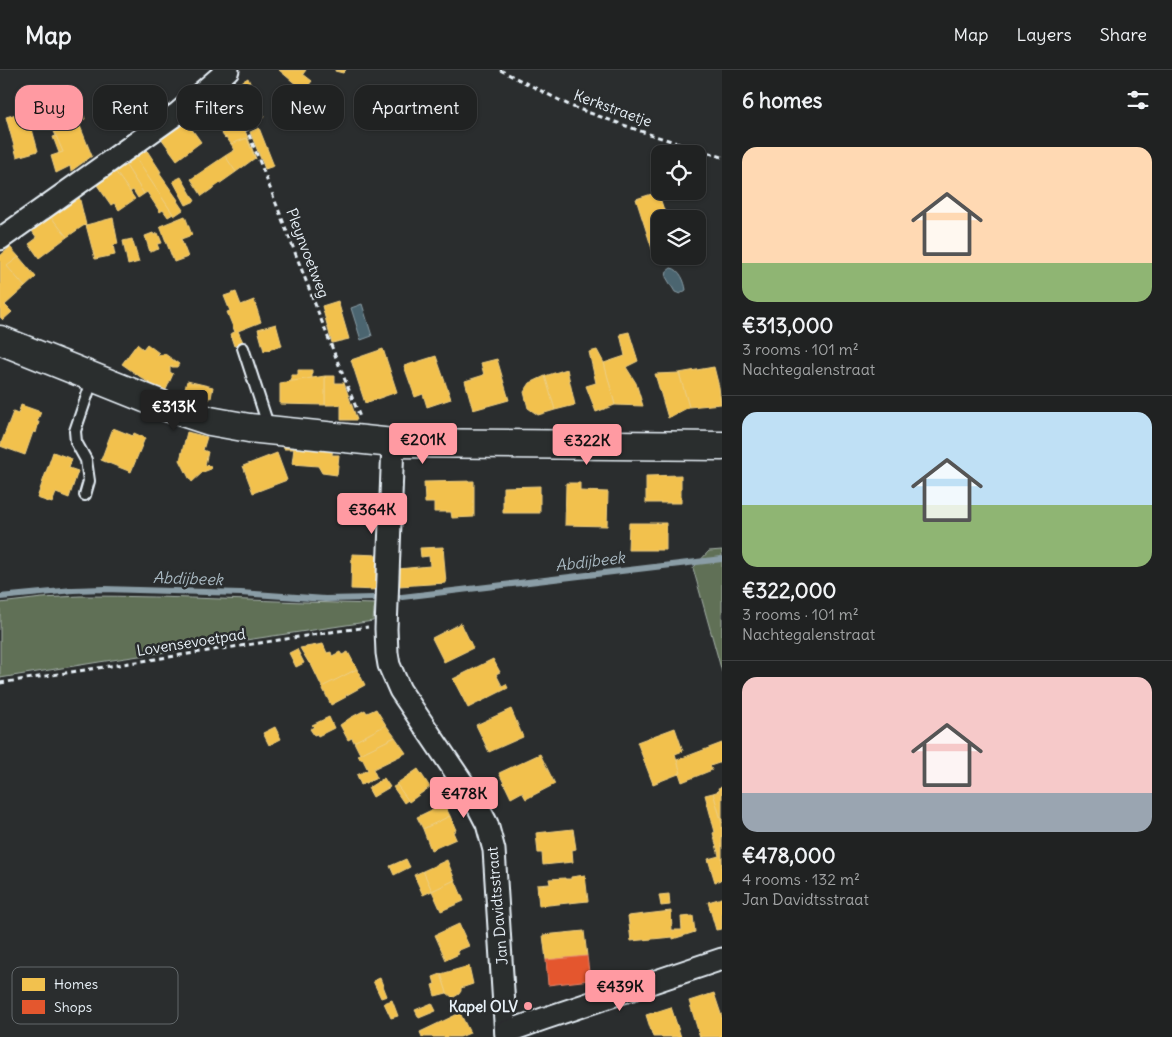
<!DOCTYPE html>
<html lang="en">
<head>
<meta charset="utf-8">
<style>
	body { margin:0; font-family:Delius,sans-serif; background:#282a2a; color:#f1f3f6; height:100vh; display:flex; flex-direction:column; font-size:19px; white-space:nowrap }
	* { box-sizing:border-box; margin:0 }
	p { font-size:16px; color:#a2a4a5 }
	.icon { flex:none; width:28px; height:28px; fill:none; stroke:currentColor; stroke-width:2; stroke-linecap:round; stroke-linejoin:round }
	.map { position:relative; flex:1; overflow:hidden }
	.details { display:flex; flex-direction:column; background:#202222; width:450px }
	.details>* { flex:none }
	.guide { position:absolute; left:15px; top:15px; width:475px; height:45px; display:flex; gap:10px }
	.fabs { position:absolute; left:651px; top:75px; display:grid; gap:10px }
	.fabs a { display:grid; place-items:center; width:55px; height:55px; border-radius:10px; background:#202222; box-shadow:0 1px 4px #0004,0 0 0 1px #3d3f40; font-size:25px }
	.price { position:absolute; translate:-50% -42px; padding:0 11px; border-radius:5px; background:#ff9aa2; color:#111; font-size:16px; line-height:32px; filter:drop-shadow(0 1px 2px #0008) }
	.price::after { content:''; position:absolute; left:50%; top:30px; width:15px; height:11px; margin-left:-8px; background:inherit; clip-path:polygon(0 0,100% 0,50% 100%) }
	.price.current { background:#222; color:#fff }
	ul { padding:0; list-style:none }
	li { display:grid; align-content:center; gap:10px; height:265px; padding:0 20px }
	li+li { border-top:1px solid #3d3f40 }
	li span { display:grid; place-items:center; height:155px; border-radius:15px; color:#555 }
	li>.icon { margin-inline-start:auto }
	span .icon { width:90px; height:90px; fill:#fffc; stroke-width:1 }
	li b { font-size:21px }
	h2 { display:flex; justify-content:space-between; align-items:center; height:60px; padding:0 20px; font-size:21px }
	.chip { padding:0 18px; border-radius:15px; background:#202222; box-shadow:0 1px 4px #0004,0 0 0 1px #3d3f40; font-size:18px; line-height:45px }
	.chip.current { background:#ff9aa2; color:#111 }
	header { display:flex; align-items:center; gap:30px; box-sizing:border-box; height:70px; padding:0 25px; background:#202222; border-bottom:1px solid #3d3f40 }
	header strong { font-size:24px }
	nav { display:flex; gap:28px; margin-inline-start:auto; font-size:18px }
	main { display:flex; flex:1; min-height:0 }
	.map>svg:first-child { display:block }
</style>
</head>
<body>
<header>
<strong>Map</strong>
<nav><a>Map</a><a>Layers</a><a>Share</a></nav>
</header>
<main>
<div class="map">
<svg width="722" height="967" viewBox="0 0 722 967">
	<rect width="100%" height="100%" fill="#2a2d2e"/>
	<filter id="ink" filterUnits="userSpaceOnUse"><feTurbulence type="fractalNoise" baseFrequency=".02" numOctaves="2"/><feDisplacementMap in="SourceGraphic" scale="10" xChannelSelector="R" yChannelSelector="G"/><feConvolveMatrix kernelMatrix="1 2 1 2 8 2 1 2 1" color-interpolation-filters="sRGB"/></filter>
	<g filter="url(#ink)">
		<!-- green -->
		<g fill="#606f57" stroke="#a4b0a8">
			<path d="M 722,480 L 722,602 L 693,498 L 709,481 Z"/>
			<path d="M 80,526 C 178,526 277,532 376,534 L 374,539 L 373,551 L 99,592 L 0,608 L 0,533 L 42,528 Z"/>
		</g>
		<!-- water -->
		<g fill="#4b6570" stroke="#8a9da6">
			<path d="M 671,198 C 680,199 685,212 686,220 L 680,224 L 675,222 L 666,207 L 667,201 Z"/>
			<path d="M 362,234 L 372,266 L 361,270 L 351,238 Z"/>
		</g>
		<!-- homes -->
		<g fill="#f2c14e" stroke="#efcf81">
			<path d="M 279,0 L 306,0 L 303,4 L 312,11 L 304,21 Z"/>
			<path d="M 335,0 L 346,0 L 343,3 L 335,1 Z"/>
			<path d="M 248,8 L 264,47 L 247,54 L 233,17 Z"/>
			<path d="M 229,20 L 240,46 L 234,50 L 238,61 L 244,58 L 256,89 L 255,88 L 247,68 L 231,74 L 226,67 L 225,68 L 219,60 L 221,59 L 205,36 Z"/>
			<path d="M 78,28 L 85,49 L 78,51 L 92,86 L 71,101 L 70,96 L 56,103 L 51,86 L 63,82 L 45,41 Z"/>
			<path d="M 27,41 L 38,81 L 17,87 L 6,47 Z"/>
			<path d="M 186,51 L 201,72 L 177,90 L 161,68 Z"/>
			<path d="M 259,58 L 274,96 L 265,99 L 250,62 Z"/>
			<path d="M 56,66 L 63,82 L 59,83 L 53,67 Z"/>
			<path d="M 247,68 L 255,88 L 236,102 L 225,86 L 233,81 L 235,80 L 231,74 Z"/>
			<path d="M 146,79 L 161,102 L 159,103 L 178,130 L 177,131 L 183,140 L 174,146 L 135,87 Z"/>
			<path d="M 225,86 L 236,102 L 202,126 L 191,109 Z"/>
			<path d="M 135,87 L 173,144 L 168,147 L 163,140 L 160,142 L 147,122 L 144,124 L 125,94 Z"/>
			<path d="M 125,94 L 144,124 L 138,128 L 133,120 L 130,122 L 115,101 Z"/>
			<path d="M 115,101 L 135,129 L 119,140 L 114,133 L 111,135 L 97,115 Z"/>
			<path d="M 181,107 L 195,131 L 186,135 L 173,111 Z"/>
			<path d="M 658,122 L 667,149 L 660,149 L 660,180 L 653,182 L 636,129 Z"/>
			<path d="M 79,126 L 86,155 L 83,156 L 67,167 L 51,147 Z"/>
			<path d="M 185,146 L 192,165 L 181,169 L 188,187 L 174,192 L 160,156 Z"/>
			<path d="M 51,147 L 67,167 L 39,188 L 29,174 L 37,168 L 32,161 Z"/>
			<path d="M 113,148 L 118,174 L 113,175 L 115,185 L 95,189 L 86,155 Z"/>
			<path d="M 153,163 L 154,165 L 158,163 L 162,173 L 157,174 L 159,179 L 150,182 L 145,166 Z"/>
			<path d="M 132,169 L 139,192 L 128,195 L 123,171 Z"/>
			<path d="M 10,177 L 19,187 L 7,196 L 25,217 L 5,235 L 12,242 L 3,250 L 0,247 L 0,186 Z"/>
			<path d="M 19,187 L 36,207 L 25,217 L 7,196 Z"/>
			<path d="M 236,222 L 241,235 L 254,230 L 261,252 L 238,261 L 243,272 L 234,276 L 230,264 L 235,262 L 227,242 L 230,241 L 224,226 Z"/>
			<path d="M 338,231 L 349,269 L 332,273 L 322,236 Z"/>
			<path d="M 276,254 L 282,276 L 264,281 L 258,259 Z"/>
			<path d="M 629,262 L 638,291 L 626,297 L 636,313 L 643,336 L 615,335 L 604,293 L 625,286 L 620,264 Z"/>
			<path d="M 137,274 L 143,279 L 147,274 L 159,283 L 157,285 L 165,284 L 179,294 L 177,297 L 170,297 L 170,302 L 173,304 L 165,322 L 152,315 L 122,294 Z"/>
			<path d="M 383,279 L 397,322 L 365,333 L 351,290 Z"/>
			<path d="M 597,280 L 604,293 L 615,335 L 596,342 L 586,316 L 596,313 L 589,282 Z"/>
			<path d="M 436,286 L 451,329 L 427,337 L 423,324 L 415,327 L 404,296 Z"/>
			<path d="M 497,289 L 509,330 L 473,340 L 465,311 L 484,305 L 481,293 Z"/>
			<path d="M 714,297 L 719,317 L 721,334 L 689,337 L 679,303 Z"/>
			<path d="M 567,299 L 575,335 L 555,340 L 545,306 Z"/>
			<path d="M 298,300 L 312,300 L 312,313 L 291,313 L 291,305 L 298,305 Z"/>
			<path d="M 679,303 L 689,337 L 668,348 L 655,304 Z"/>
			<path d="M 325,306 L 335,306 L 335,313 L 344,313 L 357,350 L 341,350 L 341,335 L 325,335 Z"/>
			<path d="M 325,306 L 325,335 L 280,334 L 280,313 Z"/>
			<path d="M 545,306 L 555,340 L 538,345 L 528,338 L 524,322 L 530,313 Z"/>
			<path d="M 187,311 L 213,317 L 211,328 L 209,327 L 208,333 L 183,327 Z"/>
			<path d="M 21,335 L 41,342 L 37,352 L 39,352 L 36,363 L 33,362 L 25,385 L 0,376 L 13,342 L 18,344 Z"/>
			<path d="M 113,358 L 133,366 L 134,363 L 145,368 L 131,402 L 101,390 Z"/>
			<path d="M 187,362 L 207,367 L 203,380 L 208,382 L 205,395 L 210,396 L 211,399 L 203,402 L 192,412 L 189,408 L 180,390 Z"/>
			<path d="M 281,370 L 295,370 L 294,379 L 284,379 Z"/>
			<path d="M 295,370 L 333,375 L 332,385 L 339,385 L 337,405 L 322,403 L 318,396 L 292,394 Z"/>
			<path d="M 53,382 L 72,389 L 69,398 L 78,401 L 69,428 L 56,423 L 52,433 L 37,428 Z"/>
			<path d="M 277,383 L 287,410 L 253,423 L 243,396 Z"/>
			<path d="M 681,405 L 681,433 L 646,433 L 646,406 Z"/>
			<path d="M 474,411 L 474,447 L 452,448 L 451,442 L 434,442 L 434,433 L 425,433 L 424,412 Z"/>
			<path d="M 566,413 L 580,413 L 580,421 L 608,422 L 607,456 L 565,455 Z"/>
			<path d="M 540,416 L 540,443 L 503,443 L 503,417 Z"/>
			<path d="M 629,453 L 666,453 L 666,480 L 628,480 Z"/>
			<path d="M 443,477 L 446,513 L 399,516 L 398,499 L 430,496 L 429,486 L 421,487 L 420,478 Z"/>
			<path d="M 352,484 L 379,485 L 378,520 L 351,519 Z"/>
			<path d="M 461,553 L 473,578 L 444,592 L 432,568 Z"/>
			<path d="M 323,574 L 327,583 L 331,582 L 332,586 L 340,582 L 342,585 L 348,582 L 357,599 L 322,617 L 310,592 L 309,593 L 300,578 Z"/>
			<path d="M 297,579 L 304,593 L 296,597 L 289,583 Z"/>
			<path d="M 493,589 L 500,602 L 496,604 L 502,616 L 506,614 L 508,618 L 468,638 L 453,609 Z"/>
			<path d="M 357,599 L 365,615 L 345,626 L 346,627 L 331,635 L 322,617 Z"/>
			<path d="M 376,639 L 386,655 L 354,672 L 352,668 L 348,670 L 340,655 L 350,648 L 365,640 L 367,643 Z"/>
			<path d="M 511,639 L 523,667 L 489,682 L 476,655 Z"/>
			<path d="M 329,647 L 334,658 L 318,666 L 317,664 L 314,665 L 310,659 L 314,657 L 312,655 Z"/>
			<path d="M 386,655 L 395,667 L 360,684 L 354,672 Z"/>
			<path d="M 275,657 L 281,669 L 269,675 L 263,663 Z"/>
			<path d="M 675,658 L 683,681 L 675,684 L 681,703 L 653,714 L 637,672 Z"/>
			<path d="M 395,667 L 406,683 L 373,699 L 377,708 L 361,715 L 357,705 L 368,700 L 362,688 L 360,689 L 358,685 Z"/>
			<path d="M 722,673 L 722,692 L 710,696 L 712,700 L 682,712 L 679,703 L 681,703 L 677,690 Z"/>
			<path d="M 540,684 L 555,714 L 526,729 L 522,722 L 511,728 L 499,703 Z"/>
			<path d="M 418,699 L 430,717 L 409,732 L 396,714 Z"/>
			<path d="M 384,708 L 390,717 L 373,727 L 368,718 Z"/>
			<path d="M 397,715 L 408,730 L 404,733 L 393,717 Z"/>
			<path d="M 722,717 L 722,753 L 713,723 L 719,721 L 718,718 Z"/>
			<path d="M 713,723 L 722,753 L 722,810 L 715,812 L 708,789 L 719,786 L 713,763 L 715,762 L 705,725 Z"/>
			<path d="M 444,734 L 450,746 L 423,759 L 417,747 Z"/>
			<path d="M 450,746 L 456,760 L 453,762 L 456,769 L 431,780 L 423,759 Z"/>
			<path d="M 573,759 L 576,779 L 572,780 L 573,792 L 543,795 L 542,783 L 538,783 L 536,763 Z"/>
			<path d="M 406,789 L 410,797 L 394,805 L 390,796 Z"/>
			<path d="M 447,790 L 455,810 L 432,821 L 423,801 Z"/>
			<path d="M 423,801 L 432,821 L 423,825 L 414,805 Z"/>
			<path d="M 585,805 L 588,831 L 539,836 L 537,815 L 550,814 L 549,809 L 565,808 L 565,809 L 571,809 L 571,807 Z"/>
			<path d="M 455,810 L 464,831 L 441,841 L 432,821 Z"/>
			<path d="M 669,824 L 670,835 L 661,836 L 659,825 Z"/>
			<path d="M 722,828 L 722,859 L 716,860 L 708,832 Z"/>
			<path d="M 671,841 L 672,860 L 682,860 L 681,847 L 693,846 L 695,862 L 673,869 L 673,867 L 631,871 L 628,846 Z"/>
			<path d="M 459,854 L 469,876 L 457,881 L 459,884 L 446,890 L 435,865 Z"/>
			<path d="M 584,861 L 587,886 L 546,890 L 543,865 Z"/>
			<path d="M 469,896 L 473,914 L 461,918 L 461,921 L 459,924 L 454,927 L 452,927 L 447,923 L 441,904 Z"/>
			<path d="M 441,904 L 447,923 L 435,926 L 432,915 L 435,914 L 433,907 Z"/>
			<path d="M 380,908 L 387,926 L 381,928 L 373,911 Z"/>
			<path d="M 714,923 L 722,947 L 722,967 L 700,967 L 689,931 Z"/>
			<path d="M 392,930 L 398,946 L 391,948 L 384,933 Z"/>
			<path d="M 432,933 L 436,941 L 419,948 L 415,940 Z"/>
			<path d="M 671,937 L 681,967 L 653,967 L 646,945 Z"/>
			<path d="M 460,943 L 470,963 L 460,967 L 422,967 L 420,962 Z"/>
		</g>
		<!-- shops -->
		<path fill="#e4572e" stroke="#e5856b" d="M 587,886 L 590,910 L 548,915 L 546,890 Z"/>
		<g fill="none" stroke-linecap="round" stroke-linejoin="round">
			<!-- stream -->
			<g stroke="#8a9da6" stroke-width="6">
				<path d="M 0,527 L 73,520 L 104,519 L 241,523 L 325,529 L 375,528"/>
				<path d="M 402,527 L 722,489"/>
			</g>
			<defs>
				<g id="lane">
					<path d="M 243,278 L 269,358"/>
					<path d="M 85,425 L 89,411 L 86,390 L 76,372 L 75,361 L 93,308"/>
				</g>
				<g id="street">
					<path d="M 0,169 L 178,43 L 228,0"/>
					<path d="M 393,373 L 386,559 L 387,583 L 389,595 L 400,620 L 475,731 L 487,754 L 494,780 L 506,967"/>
					<path d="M 506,962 L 543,949 L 722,889"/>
				</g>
				<path id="secondary" d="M 0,270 L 170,338 L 210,351 L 249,358 L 393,373 L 722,376"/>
			</defs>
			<!-- lane casing -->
			<use href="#lane" stroke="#e8f1f8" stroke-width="14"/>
			<!-- street casing -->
			<use href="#street" stroke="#e8f1f8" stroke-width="25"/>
			<!-- secondary casing -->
			<use href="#secondary" stroke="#e8f1f8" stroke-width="31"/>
			<!-- path -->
			<g stroke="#e8f1f8" stroke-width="3" stroke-dasharray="5 4" stroke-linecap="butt">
				<path d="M 500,0 L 573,37 L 649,64 L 722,87"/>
				<path d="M 232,23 C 276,130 316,240 360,347"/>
				<path d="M 0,613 L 331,562 L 368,557"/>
			</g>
			<!-- lane -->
			<use href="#lane" stroke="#2a2d2e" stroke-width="10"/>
			<!-- street -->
			<use href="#street" stroke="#2a2d2e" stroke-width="21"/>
			<!-- secondary -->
			<use href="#secondary" stroke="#2a2d2e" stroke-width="28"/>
		</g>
	</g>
	<!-- markers -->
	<circle fill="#ff9aa2" stroke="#2a2d2e" stroke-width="2" cx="528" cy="936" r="5"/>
	<g text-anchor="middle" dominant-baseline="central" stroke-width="5" stroke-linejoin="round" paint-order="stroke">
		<!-- street labels -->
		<g font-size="15" fill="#e8f1f8" stroke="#2a2d2e">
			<text transform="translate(613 38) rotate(20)">Kerkstraetje</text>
			<text transform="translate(308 183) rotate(69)">Pleynvoetweg</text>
			<text transform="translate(191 572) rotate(-9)">Lovensevoetpad</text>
			<text transform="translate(497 836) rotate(-95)">Jan Davidtsstraat</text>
		</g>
		<!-- poi labels -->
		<g font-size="15" font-weight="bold" fill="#e8f1f8" stroke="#2a2d2e" text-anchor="end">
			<text x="518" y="936">Kapel OLV</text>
		</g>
		<!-- water labels -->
		<g font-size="16" font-style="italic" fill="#a9b9c2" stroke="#2a2d2e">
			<text transform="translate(590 491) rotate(-7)">Abdijbeek</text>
			<text transform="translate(188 508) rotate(2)">Abdijbeek</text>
		</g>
	</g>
	<!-- legend -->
	<rect x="12" y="897" width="166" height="57" rx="8" fill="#2a2d2e" stroke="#63686b" stroke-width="1"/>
	<rect x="22" y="908" width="23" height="13" fill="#f2c14e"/>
	<rect x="22" y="930" width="23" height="14" fill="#e4572e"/>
	<g font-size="14" fill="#e8f1f8">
		<text x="54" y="919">Homes</text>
		<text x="54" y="942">Shops</text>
	</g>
</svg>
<div class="fabs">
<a><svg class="icon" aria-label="locate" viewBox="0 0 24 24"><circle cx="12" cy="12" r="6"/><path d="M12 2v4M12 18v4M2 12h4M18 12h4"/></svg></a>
<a><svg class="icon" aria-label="layers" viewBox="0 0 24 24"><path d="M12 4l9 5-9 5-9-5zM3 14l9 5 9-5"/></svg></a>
</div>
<b class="price current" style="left:174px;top:362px">€313K</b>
<b class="price" style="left:423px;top:395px">€201K</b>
<b class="price" style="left:587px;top:396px">€322K</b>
<b class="price" style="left:372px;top:465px">€364K</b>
<b class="price" style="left:464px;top:749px">€478K</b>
<b class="price" style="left:620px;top:942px">€439K</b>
<div class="guide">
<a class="chip current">Buy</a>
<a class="chip">Rent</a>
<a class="chip">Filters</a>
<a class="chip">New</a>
<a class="chip">Apartment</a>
</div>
</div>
<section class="details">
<h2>6 homes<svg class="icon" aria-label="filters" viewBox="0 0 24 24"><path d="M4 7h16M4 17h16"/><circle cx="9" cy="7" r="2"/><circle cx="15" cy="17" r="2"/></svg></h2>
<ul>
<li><span style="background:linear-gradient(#ffd9b3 75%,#8fb573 0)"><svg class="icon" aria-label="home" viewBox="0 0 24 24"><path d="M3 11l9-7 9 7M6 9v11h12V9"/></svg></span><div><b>€313,000</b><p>3 rooms · 101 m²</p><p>Nachtegalenstraat</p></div></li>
<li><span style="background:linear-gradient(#bfe0f5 60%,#8fb573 0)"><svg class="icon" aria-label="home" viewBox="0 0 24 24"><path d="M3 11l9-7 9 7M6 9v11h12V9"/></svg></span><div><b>€322,000</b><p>3 rooms · 101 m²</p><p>Nachtegalenstraat</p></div></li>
<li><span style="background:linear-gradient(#f6c9c9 75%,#9aa5b1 0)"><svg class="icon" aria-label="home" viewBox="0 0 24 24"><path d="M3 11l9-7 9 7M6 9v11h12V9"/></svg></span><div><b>€478,000</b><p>4 rooms · 132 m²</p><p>Jan Davidtsstraat</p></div></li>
</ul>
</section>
</main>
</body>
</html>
